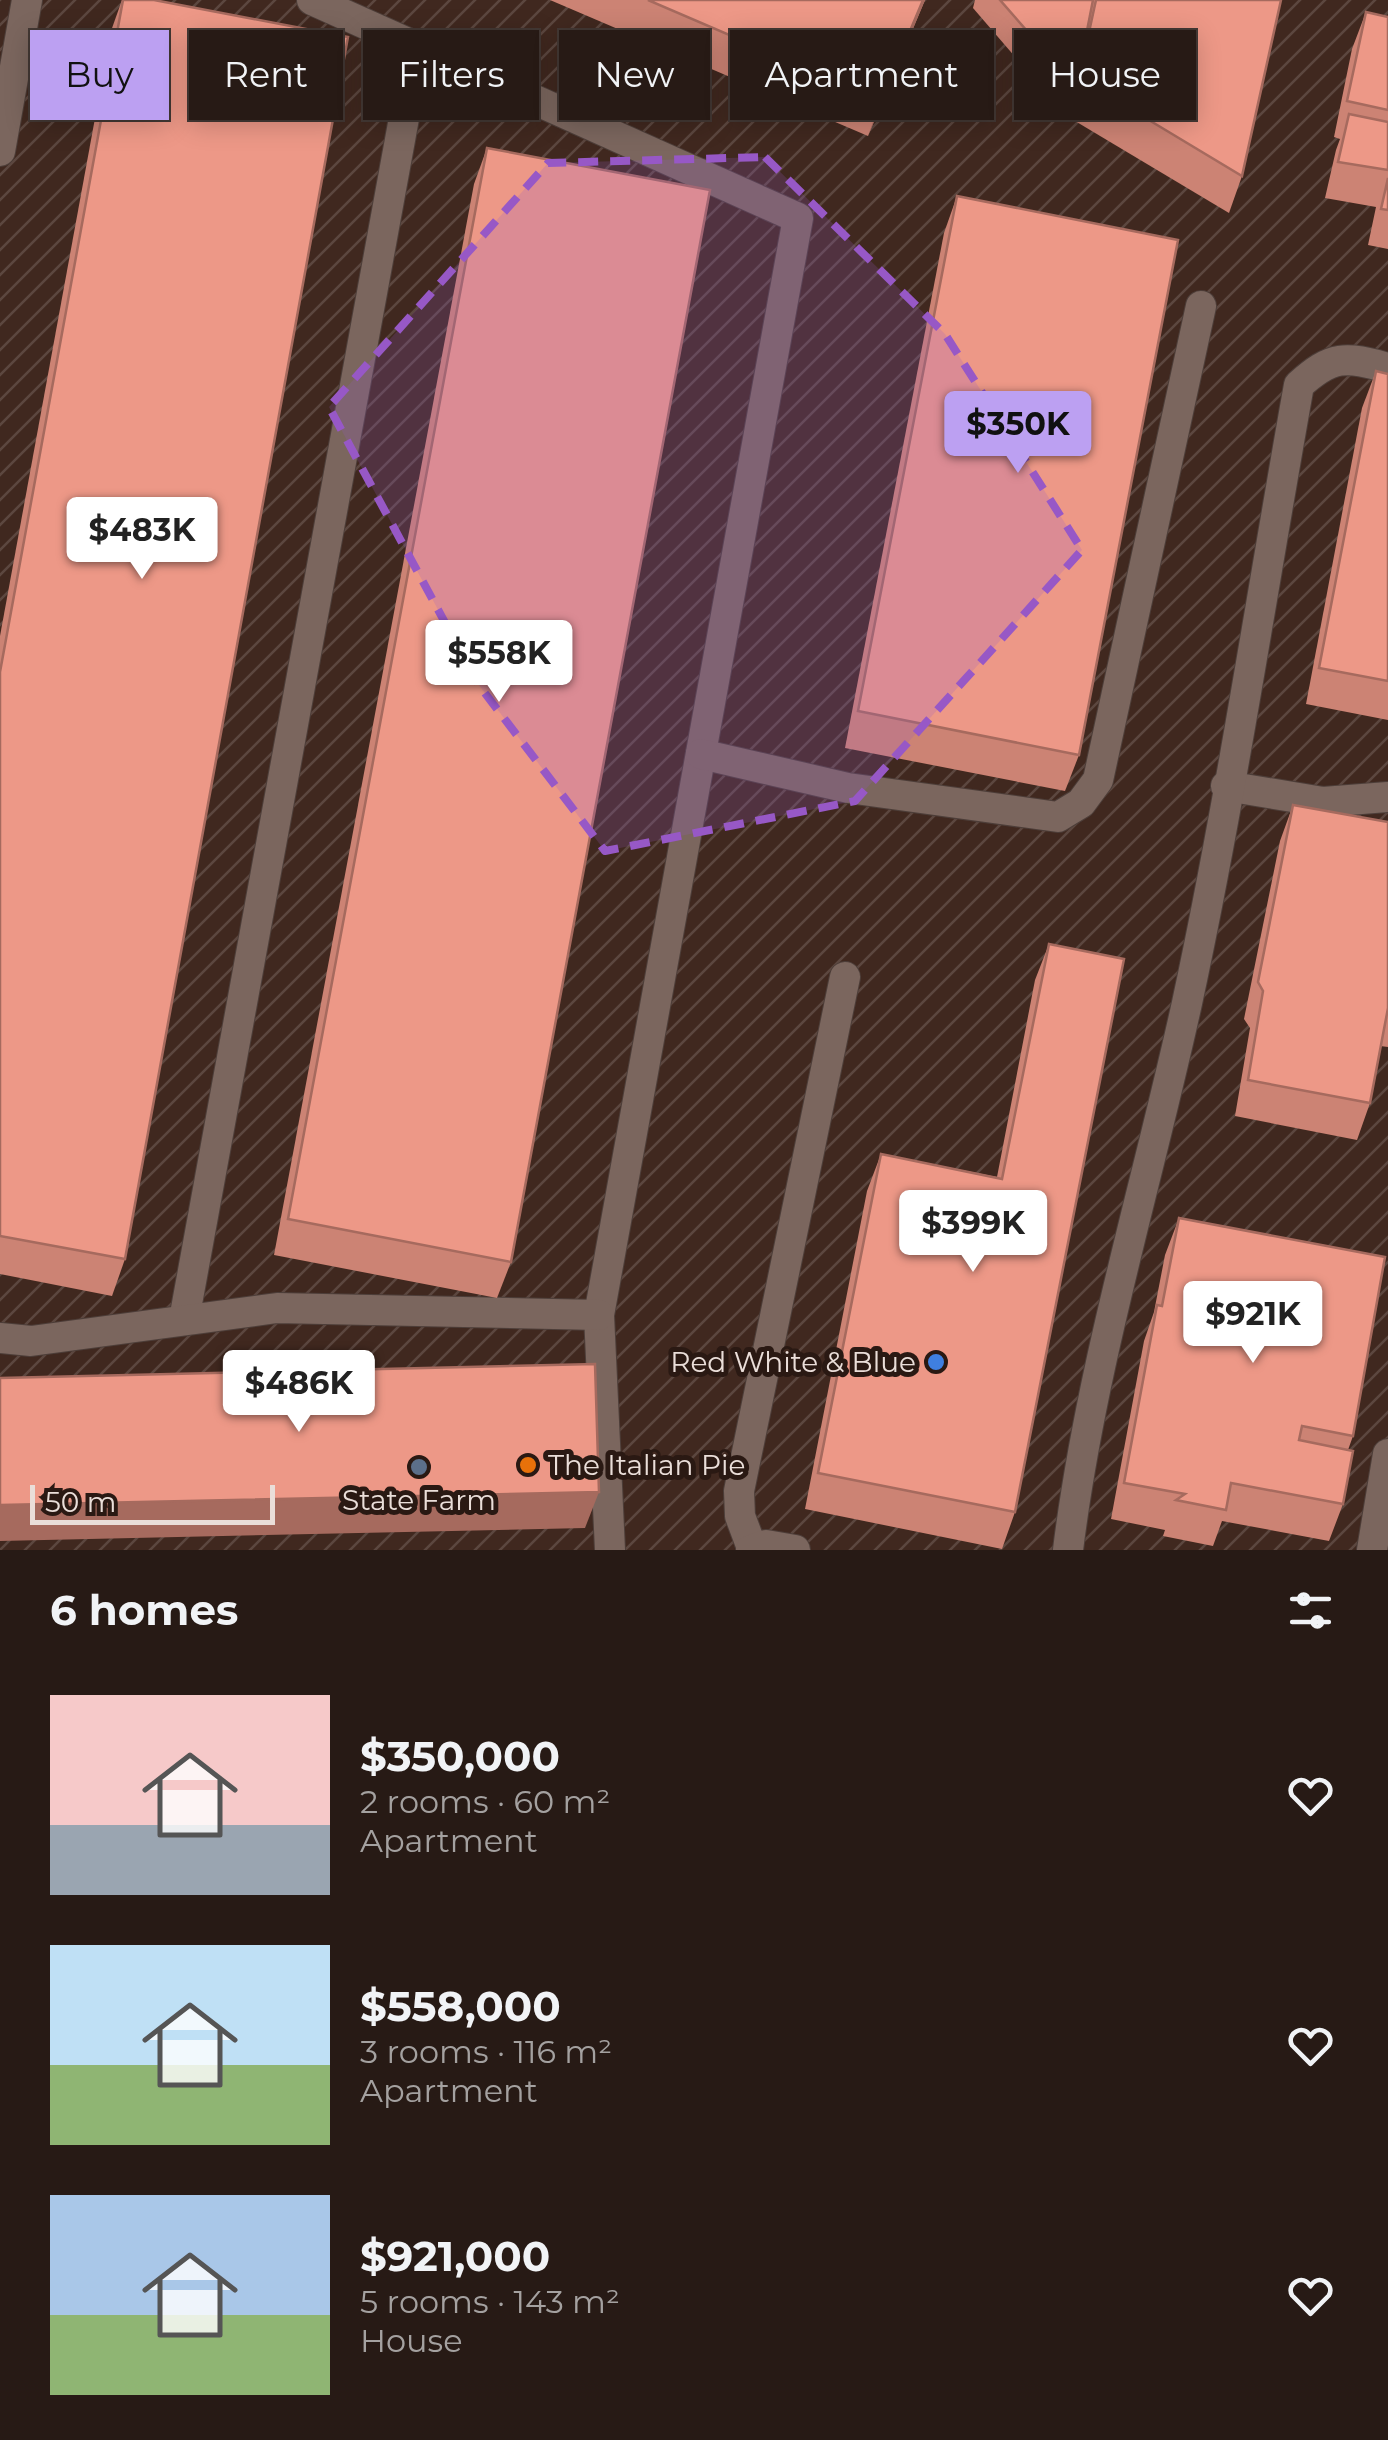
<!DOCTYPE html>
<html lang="en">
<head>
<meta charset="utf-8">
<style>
	body { margin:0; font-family:Montserrat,sans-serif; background:#332722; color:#f1f3f6; height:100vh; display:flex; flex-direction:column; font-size:38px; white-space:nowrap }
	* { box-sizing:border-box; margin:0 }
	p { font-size:32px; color:#a4a1a0 }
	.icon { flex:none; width:55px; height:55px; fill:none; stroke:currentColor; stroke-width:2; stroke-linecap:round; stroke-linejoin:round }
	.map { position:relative; height:1550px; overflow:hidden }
	.sheet { display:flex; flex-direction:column; background:#271a15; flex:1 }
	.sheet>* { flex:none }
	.top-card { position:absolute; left:30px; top:30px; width:1330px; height:90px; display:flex; gap:20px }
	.scale { position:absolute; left:30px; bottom:25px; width:245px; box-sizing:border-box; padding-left:10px; border:5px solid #eaded9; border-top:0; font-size:28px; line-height:35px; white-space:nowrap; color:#eaded9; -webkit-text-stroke:8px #2a1913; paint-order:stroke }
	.price { position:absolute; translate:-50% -85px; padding:0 22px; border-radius:10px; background:#fff; color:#222; font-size:32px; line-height:65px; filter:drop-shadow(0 2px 5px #0008) }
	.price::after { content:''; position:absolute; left:50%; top:60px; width:30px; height:22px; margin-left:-15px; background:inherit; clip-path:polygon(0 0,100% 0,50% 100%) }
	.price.on { background:#bca0f2; color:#111 }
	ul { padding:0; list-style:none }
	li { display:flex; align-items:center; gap:30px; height:250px; padding:0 50px }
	li span { display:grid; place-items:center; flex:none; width:280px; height:200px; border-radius:0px; color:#555 }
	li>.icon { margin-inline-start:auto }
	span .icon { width:120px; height:120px; fill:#fffc; stroke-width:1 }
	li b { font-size:42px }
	h2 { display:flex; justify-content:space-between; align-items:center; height:120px; padding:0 50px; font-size:42px }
	.tag { padding:0 35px; border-radius:0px; background:#271a15; box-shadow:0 5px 25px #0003,0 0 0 2px #433834; font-size:35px; line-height:90px }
	.tag.on { background:#bca0f2; color:#111 }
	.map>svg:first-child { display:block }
</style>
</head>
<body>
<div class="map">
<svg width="1388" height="1550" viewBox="0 0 1388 1550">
	<defs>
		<pattern id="industrial-furrows" width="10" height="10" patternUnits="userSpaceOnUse" patternTransform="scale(2.5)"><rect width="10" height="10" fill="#40281f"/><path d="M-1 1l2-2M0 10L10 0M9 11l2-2" fill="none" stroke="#5c473f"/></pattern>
	</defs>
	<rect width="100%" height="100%" fill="#34221c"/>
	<!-- industrial -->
	<rect fill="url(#industrial-furrows)" x="0" y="0" width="1388" height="1550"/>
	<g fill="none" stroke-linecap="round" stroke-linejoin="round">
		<defs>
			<g id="minor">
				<path d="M 312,0 L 798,218 L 599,1315 L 610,1550"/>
				<path d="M 0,151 L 27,0"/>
				<path d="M 701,754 L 848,788 L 1058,817 L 1081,803 L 1098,780 L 1201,306"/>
				<path d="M 1226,786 L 1323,802 L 1388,797"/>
				<path d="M 184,1320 L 417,47"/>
				<path d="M 0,1338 L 31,1341 L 277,1308 L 599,1315"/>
				<path d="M 752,1548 L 740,1516 L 739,1491 L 845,977"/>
				<path d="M 751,1550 L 766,1545 L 795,1550"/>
				<path d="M 1068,1550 C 1091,1365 1147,1185 1187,1003 C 1231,799 1262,591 1299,385 C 1332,355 1345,356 1388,368"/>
				<path d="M 1372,1550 L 1388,1454"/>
			</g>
		</defs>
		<!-- minor casing -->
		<use href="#minor" stroke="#4d3e39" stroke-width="32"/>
		<!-- minor -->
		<use href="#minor" stroke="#7b665e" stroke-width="30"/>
	</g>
	<!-- wall -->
	<g fill="#cc8374">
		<path d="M 122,0 L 154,0 L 125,1259 L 112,1296 L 0,1274 L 0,636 L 111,31 Z"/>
		<path d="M 550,0 L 925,0 L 868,136 Z"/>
		<path d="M 975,0 L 1281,0 L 1242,176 L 1229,213 L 1065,115 L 973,8 Z"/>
		<path d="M 1366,12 L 1388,17 L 1388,249 L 1368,245 L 1376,207 L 1325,198 L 1336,150 L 1340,139 L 1334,137 L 1352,49 Z"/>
		<path d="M 487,148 L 511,1262 L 497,1298 L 274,1255 L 474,184 Z"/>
		<path d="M 957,196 L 1079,755 L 1065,791 L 845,748 L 944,233 Z"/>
		<path d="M 1376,371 L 1388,374 L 1388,720 L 1306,704 L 1362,408 Z"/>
		<path d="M 1293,805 L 1388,822 L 1388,1047 L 1380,1046 L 1370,1103 L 1357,1140 L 1235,1116 L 1250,1028 L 1244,1019 L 1280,841 Z"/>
		<path d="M 1049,944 L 1015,1512 L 1002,1549 L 805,1509 L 867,1191 L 881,1154 L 997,1177 L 1035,980 Z"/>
		<path d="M 1179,1218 L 1353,1436 L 1348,1450 L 1343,1504 L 1329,1541 L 1222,1521 L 1213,1546 L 1163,1536 L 1165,1530 L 1111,1519 L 1144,1341 L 1154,1312 L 1165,1255 Z"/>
	</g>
	<!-- shaded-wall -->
	<g fill="#a66a5e">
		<path d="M 923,0 L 925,0 L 868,136 L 881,100 Z"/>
		<path d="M 599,1492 L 585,1528 L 0,1541 L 0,1505 Z"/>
	</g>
	<!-- building -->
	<g fill="#ed9887" stroke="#a66a5e" stroke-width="2.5">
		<path d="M 123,0 L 154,0 L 348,37 L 125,1259 L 0,1236 L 0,672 Z"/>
		<path d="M 648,0 L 923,0 L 881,100 Z"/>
		<path d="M 1000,0 L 1093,0 L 1076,87 Z"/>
		<path d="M 1096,0 L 1281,0 L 1242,176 L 1079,78 Z"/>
		<path d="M 1366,12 L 1388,17 L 1388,110 L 1347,101 Z"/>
		<path d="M 1349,114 L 1388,122 L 1388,170 L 1338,162 Z"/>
		<path d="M 487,148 L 710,190 L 511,1262 L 288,1219 Z"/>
		<path d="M 1388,178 L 1388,210 L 1381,209 Z"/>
		<path d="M 957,196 L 1178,240 L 1079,755 L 858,711 Z"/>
		<path d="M 1376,371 L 1388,374 L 1388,681 L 1319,668 Z"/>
		<path d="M 1293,805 L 1388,822 L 1388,1008 L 1370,1103 L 1248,1080 L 1263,991 L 1258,982 Z"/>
		<path d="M 1049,944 L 1124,959 L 1015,1512 L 818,1473 L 881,1154 L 1002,1179 Z"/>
		<path d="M 1179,1218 L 1385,1257 L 1353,1436 L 1302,1426 L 1299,1440 L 1353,1451 L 1343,1504 L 1231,1483 L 1226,1510 L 1176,1500 L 1185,1494 L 1124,1483 L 1157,1305 L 1162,1306 Z"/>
		<path d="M 595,1364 L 599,1492 L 0,1505 L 0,1378 Z"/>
	</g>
	<!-- marked area -->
	<path fill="#9758c6" fill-opacity="0.2" stroke="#9758c6" stroke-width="8" stroke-dasharray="20 12" stroke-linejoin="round" d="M 765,157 L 945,334 L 1082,550 L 855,801 L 605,851 L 478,684 L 329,407 L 548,163 Z"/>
	<!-- markers -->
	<circle fill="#3f7fe0" stroke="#2a1913" stroke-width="4" cx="936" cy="1362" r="10"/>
	<circle fill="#e8710a" stroke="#2a1913" stroke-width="4" cx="528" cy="1465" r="10"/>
	<circle fill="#5c6f8a" stroke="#2a1913" stroke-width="4" cx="419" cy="1467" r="10"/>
	<g text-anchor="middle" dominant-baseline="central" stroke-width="10" stroke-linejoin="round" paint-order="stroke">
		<!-- poi labels -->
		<g font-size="28" fill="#eaded9" stroke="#2a1913" text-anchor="end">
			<text x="916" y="1362">Red White &amp; Blue</text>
			<text x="548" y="1465" text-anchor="start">The Italian Pie</text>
			<text x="419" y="1500" text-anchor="middle">State Farm</text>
		</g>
	</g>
</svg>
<div class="scale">50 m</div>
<b class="price on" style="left:1018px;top:476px">$350K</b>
<b class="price" style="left:142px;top:582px">$483K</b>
<b class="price" style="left:499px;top:705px">$558K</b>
<b class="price" style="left:973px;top:1275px">$399K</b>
<b class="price" style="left:1253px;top:1366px">$921K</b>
<b class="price" style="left:299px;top:1435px">$486K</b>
<div class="top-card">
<a class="tag on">Buy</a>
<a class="tag">Rent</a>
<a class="tag">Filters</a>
<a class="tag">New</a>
<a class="tag">Apartment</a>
<a class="tag">House</a>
</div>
</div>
<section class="sheet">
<h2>6 homes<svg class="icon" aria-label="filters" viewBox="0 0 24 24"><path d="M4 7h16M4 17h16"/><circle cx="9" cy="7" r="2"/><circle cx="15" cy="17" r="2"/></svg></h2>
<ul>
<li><span style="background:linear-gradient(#f6c9c9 65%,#9aa5b1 0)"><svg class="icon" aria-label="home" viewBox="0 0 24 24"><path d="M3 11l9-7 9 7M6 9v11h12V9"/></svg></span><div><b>$350,000</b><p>2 rooms · 60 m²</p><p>Apartment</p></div><svg class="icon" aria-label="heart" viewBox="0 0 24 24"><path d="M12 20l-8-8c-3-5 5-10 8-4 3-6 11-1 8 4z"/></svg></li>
<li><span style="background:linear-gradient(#bfe0f5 60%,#8fb573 0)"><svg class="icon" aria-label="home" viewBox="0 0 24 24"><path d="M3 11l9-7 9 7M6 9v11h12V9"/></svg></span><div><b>$558,000</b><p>3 rooms · 116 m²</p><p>Apartment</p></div><svg class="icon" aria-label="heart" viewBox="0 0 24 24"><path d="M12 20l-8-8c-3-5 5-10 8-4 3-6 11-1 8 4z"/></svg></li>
<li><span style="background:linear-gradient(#a9c7e8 60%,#8fb573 0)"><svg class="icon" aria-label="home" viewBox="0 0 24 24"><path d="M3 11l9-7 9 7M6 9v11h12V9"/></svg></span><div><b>$921,000</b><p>5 rooms · 143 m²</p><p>House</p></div><svg class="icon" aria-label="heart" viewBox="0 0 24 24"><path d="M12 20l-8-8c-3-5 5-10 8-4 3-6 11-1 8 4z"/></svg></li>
</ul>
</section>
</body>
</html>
